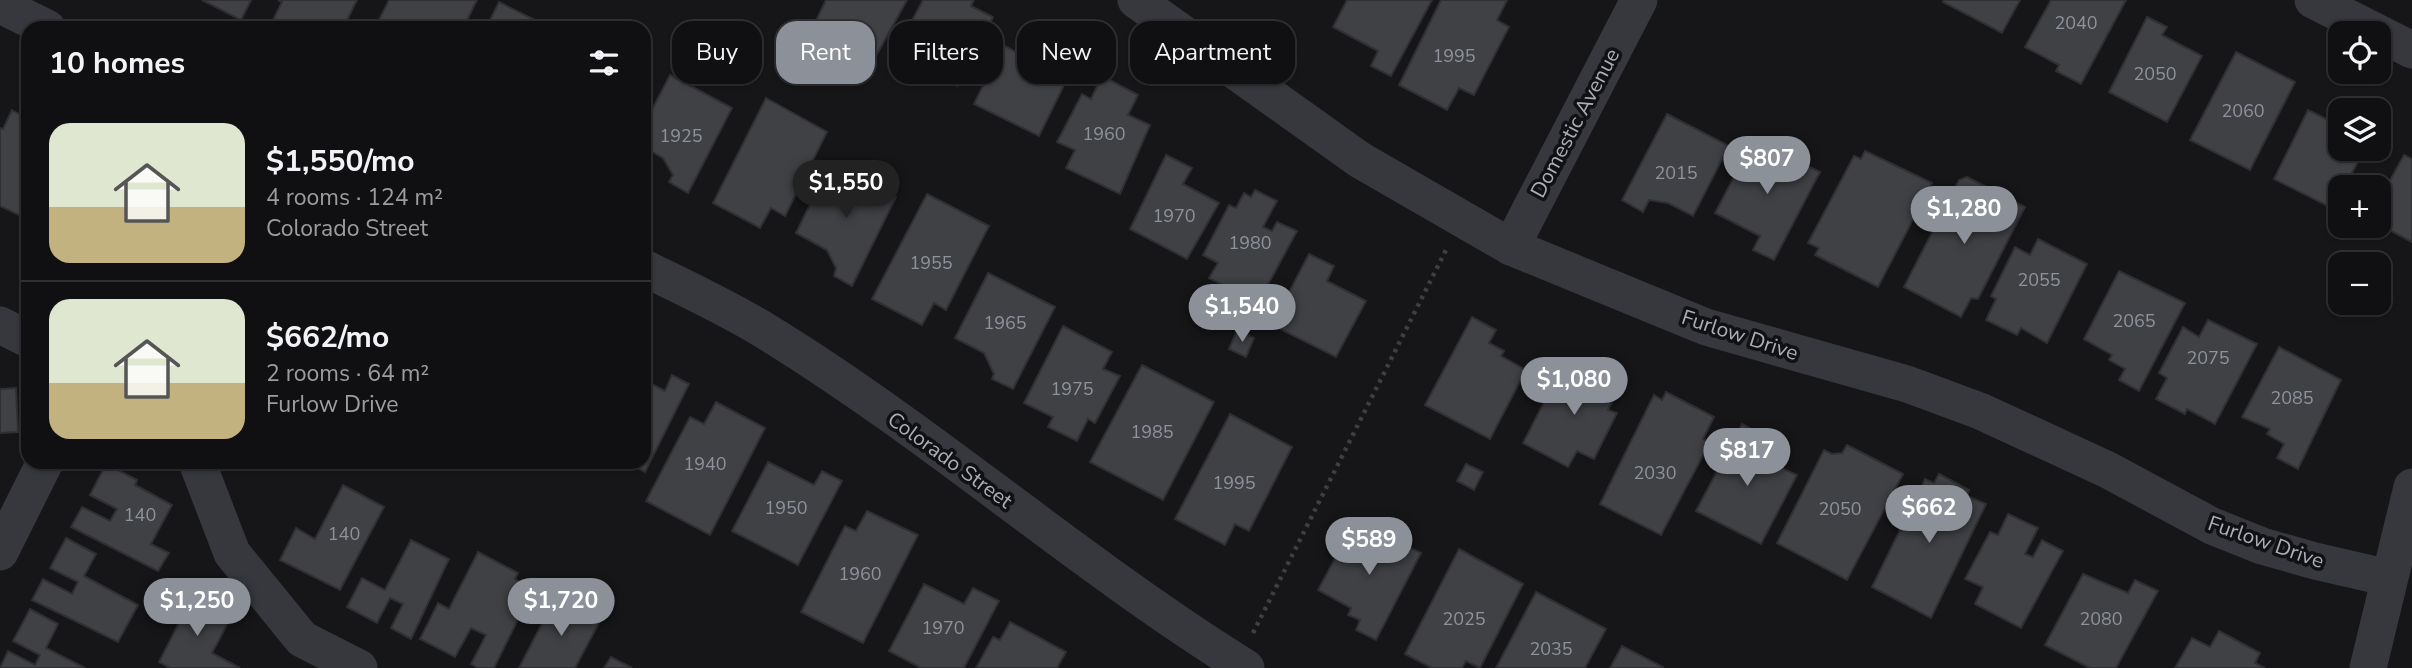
<!DOCTYPE html>
<html lang="en">
<head>
<meta charset="utf-8">
<style>
	body { margin:0; font-family:"Nunito Sans",sans-serif; background:#19191b; color:#f1f3f6; height:100vh; display:flex; flex-direction:column; font-size:26px; white-space:nowrap }
	* { box-sizing:border-box; margin:0 }
	p { font-size:23px; color:#9c9d9f }
	.icon { flex:none; width:38px; height:38px; fill:none; stroke:currentColor; stroke-width:2; stroke-linecap:round; stroke-linejoin:round }
	.map { position:relative; flex:1; overflow:hidden }
	.drawer { position:absolute; left:21px; top:21px; width:630px; height:448px; display:flex; flex-direction:column; background:#101012; border-radius:21px; box-shadow:0 2px 5px #0004,0 0 0 2px #303032 }
	.drawer>* { flex:none }
	.hud { position:absolute; left:672px; top:21px; width:665px; height:63px; display:flex; gap:14px }
	.tools { position:absolute; left:2328px; top:21px; display:grid; gap:14px }
	.tools a { display:grid; place-items:center; width:63px; height:63px; border-radius:14px; background:#101012; box-shadow:0 2px 5px #0004,0 0 0 2px #303032; font-size:35px }
	.price { position:absolute; translate:-50% -60px; padding:0 16px; border-radius:24px; background:#8c9099; color:#fff; font-size:23px; line-height:46px; filter:drop-shadow(0 2px 4px #0008) }
	.price::after { content:''; position:absolute; left:50%; top:42px; width:21px; height:16px; margin-left:-10px; background:inherit; clip-path:polygon(0 0,100% 0,50% 100%) }
	.price.active { background:#222; color:#fff }
	ul { padding:0; list-style:none }
	li { display:flex; align-items:center; gap:21px; height:175px; padding:0 28px }
	li+li { border-top:2px solid #303032 }
	li span { display:grid; place-items:center; flex:none; width:196px; height:140px; border-radius:21px; color:#555 }
	li>.icon { margin-inline-start:auto }
	span .icon { width:84px; height:84px; fill:#fffc; stroke-width:1 }
	li b { font-size:30px }
	h2 { display:flex; justify-content:space-between; align-items:center; height:84px; padding:0 28px; font-size:30px }
	.chip { padding:0 24px; border-radius:21px; background:#101012; box-shadow:0 2px 5px #0004,0 0 0 2px #303032; font-size:24px; line-height:63px }
	.chip.active { background:#8c9099; color:#fff }
	.map>svg:first-child { display:block }
</style>
</head>
<body>
<div class="map">
<svg width="2412" height="668" viewBox="0 0 2412 668">
	<rect width="100%" height="100%" fill="#161618"/>
	<!-- building -->
	<g fill="#404145" stroke="#303034" stroke-width="2">
		<path d="M 202,0 L 251,0 L 241,20 Z"/>
		<path d="M 278,0 L 357,0 L 343,28 L 316,26 L 300,28 L 294,24 L 291,28 L 269,28 L 282,2 Z"/>
		<path d="M 389,0 L 477,0 L 463,28 L 375,28 Z"/>
		<path d="M 826,0 L 907,0 L 872,63 L 810,33 Z"/>
		<path d="M 923,0 L 974,0 L 971,6 L 993,17 L 957,86 L 907,60 L 916,44 L 903,37 Z"/>
		<path d="M 1347,0 L 1432,0 L 1391,76 L 1371,66 L 1378,51 L 1333,27 Z"/>
		<path d="M 1441,0 L 1507,0 L 1497,20 L 1509,27 L 1474,95 L 1459,88 L 1447,110 L 1399,85 Z"/>
		<path d="M 1944,0 L 2020,0 L 2002,33 L 1943,2 Z"/>
		<path d="M 2051,0 L 2126,0 L 2081,84 L 2056,71 L 2059,65 L 2025,47 Z"/>
		<path d="M 499,2 L 551,28 L 486,28 Z"/>
		<path d="M 2147,17 L 2167,27 L 2162,35 L 2202,56 L 2167,122 L 2109,92 Z"/>
		<path d="M 1003,45 L 1040,65 L 1047,52 L 1074,65 L 1039,136 L 974,104 Z"/>
		<path d="M 2236,52 L 2295,82 L 2250,170 L 2190,140 Z"/>
		<path d="M 670,75 L 732,108 L 688,193 L 669,182 L 673,175 L 663,158 L 644,147 L 644,125 Z"/>
		<path d="M 1102,76 L 1138,95 L 1128,115 L 1150,125 L 1120,194 L 1066,168 L 1075,150 L 1057,142 L 1082,94 L 1091,99 Z"/>
		<path d="M 766,98 L 827,132 L 785,216 L 771,208 L 760,228 L 713,203 Z"/>
		<path d="M 12,110 L 28,119 L 27,219 L 0,206 L 0,128 L 3,129 Z"/>
		<path d="M 2308,110 L 2328,120 L 2330,116 L 2340,121 L 2340,149 L 2365,149 L 2344,187 L 2340,187 L 2340,195 L 2332,208 L 2274,179 Z"/>
		<path d="M 1667,114 L 1729,146 L 1693,216 L 1668,203 L 1649,200 L 1643,212 L 1622,200 Z"/>
		<path d="M 1754,139 L 1820,172 L 1774,260 L 1753,250 L 1760,236 L 1715,213 Z"/>
		<path d="M 1865,151 L 1932,183 L 1878,287 L 1815,255 L 1819,248 L 1808,243 L 1854,156 L 1861,159 Z"/>
		<path d="M 1166,155 L 1192,168 L 1183,184 L 1219,203 L 1187,259 L 1130,229 Z"/>
		<path d="M 2404,155 L 2412,159 L 2412,242 L 2378,224 L 2378,202 Z"/>
		<path d="M 830,163 L 896,197 L 852,286 L 834,276 L 836,268 L 827,250 L 796,233 Z"/>
		<path d="M 1967,177 L 2025,207 L 1978,299 L 1971,298 L 1961,317 L 1904,287 L 1959,180 Z"/>
		<path d="M 1255,190 L 1277,201 L 1263,227 L 1272,231 L 1277,222 L 1297,231 L 1258,303 L 1209,278 L 1218,263 L 1203,255 L 1229,205 L 1236,208 L 1244,193 L 1251,197 Z"/>
		<path d="M 927,194 L 989,226 L 946,310 L 934,303 L 922,325 L 872,299 Z"/>
		<path d="M 2038,239 L 2087,264 L 2047,343 L 2021,328 L 2017,335 L 1986,320 L 1996,299 L 1991,296 L 2015,247 L 2030,255 Z"/>
		<path d="M 1309,254 L 1334,266 L 1327,281 L 1366,301 L 1336,357 L 1272,325 Z"/>
		<path d="M 2119,271 L 2185,303 L 2139,391 L 2119,380 L 2125,369 L 2109,360 L 2112,355 L 2084,339 Z"/>
		<path d="M 988,273 L 1055,307 L 1013,389 L 992,379 L 994,374 L 984,353 L 955,338 Z"/>
		<path d="M 1472,317 L 1496,330 L 1489,343 L 1504,351 L 1501,356 L 1526,370 L 1490,439 L 1425,405 Z"/>
		<path d="M 2208,320 L 2257,344 L 2215,424 L 2187,409 L 2185,414 L 2156,399 L 2167,378 L 2159,373 L 2183,327 L 2199,337 Z"/>
		<path d="M 1063,326 L 1112,352 L 1103,369 L 1120,376 L 1095,423 L 1088,419 L 1077,441 L 1048,427 L 1053,417 L 1024,403 Z"/>
		<path d="M 1237,330 L 1254,338 L 1246,357 L 1229,349 Z"/>
		<path d="M 2279,347 L 2341,380 L 2298,469 L 2277,458 L 2284,444 L 2267,434 L 2270,429 L 2242,417 Z"/>
		<path d="M 1573,364 L 1611,383 L 1618,390 L 1608,410 L 1617,413 L 1594,459 L 1577,451 L 1568,467 L 1523,443 L 1557,377 L 1564,381 Z"/>
		<path d="M 1142,365 L 1214,402 L 1163,500 L 1090,462 Z"/>
		<path d="M 672,375 L 689,384 L 645,472 L 625,462 L 644,462 L 644,380 L 665,391 Z"/>
		<path d="M 16,388 L 18,432 L 0,433 L 0,389 Z"/>
		<path d="M 1666,392 L 1714,417 L 1703,439 L 1710,442 L 1661,535 L 1600,504 L 1654,395 L 1662,400 Z"/>
		<path d="M 716,402 L 765,428 L 710,535 L 646,501 L 690,417 L 704,424 Z"/>
		<path d="M 1230,414 L 1292,447 L 1249,531 L 1235,524 L 1225,545 L 1175,519 Z"/>
		<path d="M 1742,424 L 1764,436 L 1758,448 L 1774,457 L 1771,463 L 1797,475 L 1761,544 L 1696,511 Z"/>
		<path d="M 1847,445 L 1903,474 L 1847,580 L 1777,543 L 1824,450 L 1832,454 L 1842,453 Z"/>
		<path d="M 768,462 L 814,485 L 822,471 L 842,481 L 798,565 L 732,531 Z"/>
		<path d="M 106,464 L 137,480 L 135,485 L 172,505 L 151,544 L 169,553 L 158,571 L 71,527 L 82,507 L 110,521 L 117,509 L 90,495 Z"/>
		<path d="M 1466,464 L 1483,472 L 1474,490 L 1457,481 Z"/>
		<path d="M 1939,474 L 1969,490 L 1967,496 L 1986,504 L 1931,618 L 1872,587 L 1925,479 L 1934,483 Z"/>
		<path d="M 343,485 L 384,507 L 340,590 L 280,560 L 296,528 L 315,539 Z"/>
		<path d="M 867,511 L 918,535 L 863,643 L 801,612 L 845,526 L 856,531 Z"/>
		<path d="M 2008,514 L 2038,528 L 2025,554 L 2033,557 L 2042,540 L 2063,551 L 2021,628 L 1975,604 L 1983,587 L 1965,579 L 1990,532 L 1998,535 Z"/>
		<path d="M 1355,521 L 1421,553 L 1376,640 L 1356,630 L 1360,620 L 1348,615 L 1351,608 L 1318,590 Z"/>
		<path d="M 66,538 L 96,554 L 84,576 L 138,605 L 118,642 L 32,600 L 43,579 L 72,594 L 78,582 L 50,568 Z"/>
		<path d="M 411,540 L 449,559 L 411,639 L 391,628 L 403,604 L 390,598 L 377,623 L 347,607 L 362,578 L 385,590 Z"/>
		<path d="M 1459,549 L 1523,584 L 1480,668 L 1466,661 L 1462,668 L 1432,668 L 1405,654 Z"/>
		<path d="M 478,552 L 518,573 L 515,579 L 533,589 L 494,668 L 478,668 L 471,664 L 486,635 L 471,628 L 455,657 L 420,639 L 438,603 L 449,609 Z"/>
		<path d="M 2083,574 L 2128,593 L 2135,580 L 2158,591 L 2116,668 L 2090,668 L 2045,645 Z"/>
		<path d="M 924,584 L 964,604 L 973,588 L 999,601 L 964,668 L 921,668 L 889,651 Z"/>
		<path d="M 1536,592 L 1606,629 L 1585,668 L 1496,668 Z"/>
		<path d="M 194,593 L 215,604 L 212,610 L 230,619 L 212,653 L 240,668 L 170,668 L 159,662 Z"/>
		<path d="M 555,598 L 600,621 L 575,668 L 519,668 Z"/>
		<path d="M 30,609 L 58,624 L 46,648 L 85,668 L 0,668 L 8,651 L 35,665 L 40,655 L 13,641 Z"/>
		<path d="M 1010,622 L 1066,652 L 1057,668 L 976,668 L 993,637 L 1000,640 Z"/>
		<path d="M 2219,631 L 2260,653 L 2255,663 L 2265,668 L 2175,668 L 2192,638 L 2210,647 Z"/>
		<path d="M 1622,646 L 1663,667 L 1663,668 L 1610,668 Z"/>
		<path d="M 611,657 L 632,668 L 604,668 Z"/>
	</g>
	<g fill="none" stroke-linecap="round" stroke-linejoin="round">
		<!-- path -->
		<path stroke="#3d3f44" stroke-width="4.5" stroke-dasharray="3.5 5" stroke-linecap="butt" d="M 1253,633 L 1446,250"/>
		<!-- minor -->
		<g stroke="#37383d" stroke-width="37">
			<path d="M 1136,0 L 1360,160 L 1511,247 L 1706,327 L 1907,384 L 1980,411 L 2108,470 L 2212,526 L 2262,546 L 2315,561 L 2389,578"/>
			<path d="M 2313,0 L 2412,50"/>
			<path d="M 0,5 L 47,28"/>
			<path d="M 1511,247 L 1639,0"/>
			<path d="M 644,268 C 685,288 728,308 767,332 C 933,434 1080,565 1246,668"/>
			<path d="M 0,325 L 28,339"/>
			<path d="M 197,462 L 232,553 L 302,639 L 359,668"/>
			<path d="M 0,552 L 45,462"/>
			<path d="M 2368,668 L 2412,487"/>
		</g>
	</g>
	<g text-anchor="middle" dominant-baseline="central" stroke-width="7" stroke-linejoin="round" paint-order="stroke">
		<!-- number labels -->
		<g font-size="18" fill="#8e929b">
			<text x="2076" y="23">2040</text>
			<text x="1454" y="56">1995</text>
			<text x="2155" y="74">2050</text>
			<text x="2243" y="111">2060</text>
			<text x="1104" y="134">1960</text>
			<text x="681" y="136">1925</text>
			<text x="1676" y="173">2015</text>
			<text x="1174" y="216">1970</text>
			<text x="1250" y="243">1980</text>
			<text x="931" y="263">1955</text>
			<text x="2039" y="280">2055</text>
			<text x="2134" y="321">2065</text>
			<text x="1005" y="323">1965</text>
			<text x="2208" y="358">2075</text>
			<text x="1072" y="389">1975</text>
			<text x="2292" y="398">2085</text>
			<text x="1152" y="432">1985</text>
			<text x="705" y="464">1940</text>
			<text x="1655" y="473">2030</text>
			<text x="1234" y="483">1995</text>
			<text x="786" y="508">1950</text>
			<text x="1840" y="509">2050</text>
			<text x="140" y="515">140</text>
			<text x="344" y="534">140</text>
			<text x="860" y="574">1960</text>
			<text x="1464" y="619">2025</text>
			<text x="2101" y="619">2080</text>
			<text x="943" y="628">1970</text>
			<text x="1551" y="649">2035</text>
		</g>
		<!-- street labels -->
		<g font-size="21" fill="#a8adb8" stroke="#111113">
			<text transform="translate(1575 123) rotate(-62)">Domestic Avenue</text>
			<text transform="translate(1740 335) rotate(18)">Furlow Drive</text>
			<text transform="translate(950 460) rotate(36)">Colorado Street</text>
			<text transform="translate(2266 542) rotate(19)">Furlow Drive</text>
		</g>
	</g>
</svg>
<div class="tools">
<a><svg class="icon" aria-label="locate" viewBox="0 0 24 24"><circle cx="12" cy="12" r="6"/><path d="M12 2v4M12 18v4M2 12h4M18 12h4"/></svg></a>
<a><svg class="icon" aria-label="layers" viewBox="0 0 24 24"><path d="M12 4l9 5-9 5-9-5zM3 14l9 5 9-5"/></svg></a>
<a>+</a>
<a>−</a>
</div>
<b class="price" style="left:1767px;top:196px">$807</b>
<b class="price active" style="left:846px;top:220px">$1,550</b>
<b class="price" style="left:1964px;top:246px">$1,280</b>
<b class="price" style="left:1242px;top:344px">$1,540</b>
<b class="price" style="left:1574px;top:417px">$1,080</b>
<b class="price" style="left:1747px;top:488px">$817</b>
<b class="price" style="left:1929px;top:545px">$662</b>
<b class="price" style="left:1369px;top:577px">$589</b>
<b class="price" style="left:197px;top:638px">$1,250</b>
<b class="price" style="left:561px;top:638px">$1,720</b>
<div class="hud">
<a class="chip">Buy</a>
<a class="chip active">Rent</a>
<a class="chip">Filters</a>
<a class="chip">New</a>
<a class="chip">Apartment</a>
</div>
<section class="drawer">
<h2>10 homes<svg class="icon" aria-label="filters" viewBox="0 0 24 24"><path d="M4 7h16M4 17h16"/><circle cx="9" cy="7" r="2"/><circle cx="15" cy="17" r="2"/></svg></h2>
<ul>
<li><span style="background:linear-gradient(#dfe7d0 60%,#c2b280 0)"><svg class="icon" aria-label="home" viewBox="0 0 24 24"><path d="M3 11l9-7 9 7M6 9v11h12V9"/></svg></span><div><b>$1,550/mo</b><p>4 rooms · 124 m²</p><p>Colorado Street</p></div></li>
<li><span style="background:linear-gradient(#dfe7d0 60%,#c2b280 0)"><svg class="icon" aria-label="home" viewBox="0 0 24 24"><path d="M3 11l9-7 9 7M6 9v11h12V9"/></svg></span><div><b>$662/mo</b><p>2 rooms · 64 m²</p><p>Furlow Drive</p></div></li>
</ul>
</section>
</div>
</body>
</html>
